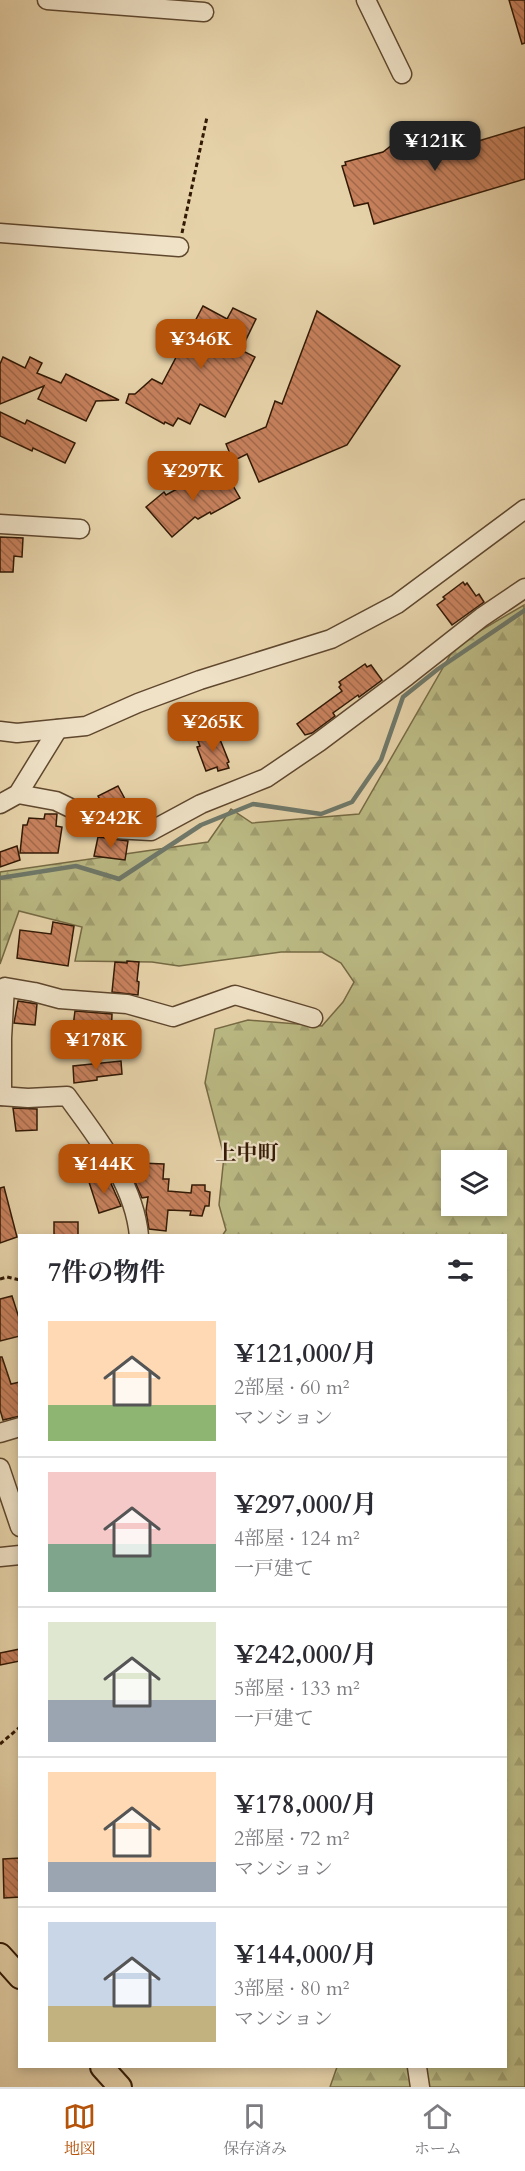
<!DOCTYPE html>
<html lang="ja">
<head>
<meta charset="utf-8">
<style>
	body { margin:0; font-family:Cardo,"Noto Serif JP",serif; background:#f7f7f7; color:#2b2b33; height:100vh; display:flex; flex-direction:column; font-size:22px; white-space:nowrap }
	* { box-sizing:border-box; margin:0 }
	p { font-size:20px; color:#7c7c81 }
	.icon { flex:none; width:33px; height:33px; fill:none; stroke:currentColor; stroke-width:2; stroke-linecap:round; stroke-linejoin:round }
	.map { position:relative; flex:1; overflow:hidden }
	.panel { position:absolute; left:18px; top:1234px; width:489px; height:834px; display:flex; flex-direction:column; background:#fff; border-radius:0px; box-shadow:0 3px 9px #0003 }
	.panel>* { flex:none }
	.controls { position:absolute; left:441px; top:1150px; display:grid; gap:12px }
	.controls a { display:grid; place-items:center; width:66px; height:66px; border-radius:0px; background:#fff; box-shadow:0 3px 9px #0003; font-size:30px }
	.price { position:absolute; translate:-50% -51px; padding:0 14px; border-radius:12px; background:#b45309; color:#fff; font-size:20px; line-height:39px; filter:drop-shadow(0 2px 3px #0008) }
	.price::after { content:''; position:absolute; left:50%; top:36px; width:18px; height:14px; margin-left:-9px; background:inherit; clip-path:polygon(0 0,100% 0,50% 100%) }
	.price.active { background:#222; color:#fff }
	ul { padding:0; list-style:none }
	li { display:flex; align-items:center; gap:18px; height:150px; padding:0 30px }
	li+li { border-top:2px solid #e1e1e2 }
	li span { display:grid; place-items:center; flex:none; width:168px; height:120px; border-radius:0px; color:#555 }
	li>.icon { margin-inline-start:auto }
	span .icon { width:72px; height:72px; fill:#fffc; stroke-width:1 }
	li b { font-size:26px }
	h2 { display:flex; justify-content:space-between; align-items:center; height:72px; padding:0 30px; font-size:26px }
	.dock { display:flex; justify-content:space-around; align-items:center; height:84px; border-top:2px solid #e1e1e2; background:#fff; font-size:16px; color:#7c7c81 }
	.dock a { display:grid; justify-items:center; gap:3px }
	.dock .active { color:#b45309 }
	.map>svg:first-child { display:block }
</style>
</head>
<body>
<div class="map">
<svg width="525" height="2087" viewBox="0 0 525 2087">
	<defs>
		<pattern id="forest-firs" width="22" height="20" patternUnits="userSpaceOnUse" patternTransform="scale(1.5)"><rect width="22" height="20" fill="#bbba84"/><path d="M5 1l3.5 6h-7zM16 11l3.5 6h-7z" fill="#a19f70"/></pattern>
		<pattern id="building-back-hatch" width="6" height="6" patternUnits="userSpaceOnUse" patternTransform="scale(1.5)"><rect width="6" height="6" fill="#c7815d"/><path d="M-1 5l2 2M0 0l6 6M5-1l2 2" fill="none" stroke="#a2694b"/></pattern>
	</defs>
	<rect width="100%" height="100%" fill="#e6d2a9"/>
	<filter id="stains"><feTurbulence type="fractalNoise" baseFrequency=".00333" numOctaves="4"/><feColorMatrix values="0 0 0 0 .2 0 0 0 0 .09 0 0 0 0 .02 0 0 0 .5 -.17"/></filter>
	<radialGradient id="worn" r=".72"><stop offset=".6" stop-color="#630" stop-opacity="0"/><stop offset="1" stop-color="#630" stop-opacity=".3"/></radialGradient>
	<!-- forest -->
	<path fill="url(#forest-firs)" stroke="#766a44" stroke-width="1.5" fill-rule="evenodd" d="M 524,605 L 525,2087 L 330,2087 L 337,2067 L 506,2067 L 506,1236 L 222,1236 L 226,1230 L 219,1205 L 224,1156 L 205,1083 L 215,1029 L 248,1020 L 322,1026 L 343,1002 L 354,982 L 341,963 L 322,952 L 281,952 L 179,966 L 152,962 L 75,961 L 82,927 L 19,911 L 0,964 L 0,872 L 208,842 L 231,809 L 252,823 L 359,814 L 456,645 ZM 452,1161 L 496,1161 L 496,1206 L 452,1206 Z"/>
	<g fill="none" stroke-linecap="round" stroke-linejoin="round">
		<!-- stream -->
		<path stroke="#6e7869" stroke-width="4.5" d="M 0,878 L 76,866 L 119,879 L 201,825 L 253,804 L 321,814 L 352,802 L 381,760 L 403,697 L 438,669 L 525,610"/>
	</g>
	<!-- building -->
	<g fill="url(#building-back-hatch)" stroke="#321905" stroke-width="1.5">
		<path d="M 509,0 L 525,0 L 525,43 L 522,44 Z"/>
		<path d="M 525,127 L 525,179 L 374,224 L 368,203 L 354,206 L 342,166 L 346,165 L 345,162 L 383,152 L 392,145 L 405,147 L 430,134 L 448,134 L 473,128 L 475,142 Z"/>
		<path d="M 203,306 L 227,319 L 233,308 L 256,319 L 241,350 L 255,357 L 225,417 L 200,404 L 190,424 L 178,418 L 173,426 L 165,422 L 164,424 L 126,403 L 129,394 L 135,394 L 152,379 L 162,384 Z"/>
		<path d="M 317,311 L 400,366 L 347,445 L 259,482 L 247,454 L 233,461 L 226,444 L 266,427 L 275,401 L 282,404 Z"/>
		<path d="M 3,357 L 25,368 L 30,357 L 42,363 L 37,373 L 61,383 L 66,374 L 119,400 L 96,401 L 86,421 L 38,399 L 44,386 L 0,404 L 0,364 Z"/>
		<path d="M 0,412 L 25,424 L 27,420 L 75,443 L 65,463 L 33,448 L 32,451 L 0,436 Z"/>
		<path d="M 224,470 L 240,498 L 211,514 L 210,512 L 198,519 L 195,517 L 172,537 L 146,507 L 164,492 L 166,495 L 186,484 L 198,485 Z"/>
		<path d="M 0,537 L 23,538 L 22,557 L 14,556 L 13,572 L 0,572 Z"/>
		<path d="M 463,582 L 465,585 L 467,583 L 476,596 L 479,594 L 484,602 L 452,625 L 437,605 L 445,599 L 443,597 Z"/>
		<path d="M 365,664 L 367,667 L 371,665 L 382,680 L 359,697 L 358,695 L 333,713 L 335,716 L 312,733 L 305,735 L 297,724 L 342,691 L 339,687 L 341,685 L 339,682 Z"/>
		<path d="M 217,732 L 229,762 L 227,763 L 229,768 L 218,771 L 217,767 L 206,771 L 197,747 L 200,746 L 198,741 L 202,740 L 201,737 Z"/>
		<path d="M 118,786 L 132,812 L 122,818 L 107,813 L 98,796 Z"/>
		<path d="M 45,814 L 57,814 L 56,826 L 62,827 L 58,853 L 20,853 L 23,825 L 27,825 L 29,818 L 44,819 Z"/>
		<path d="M 98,837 L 128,841 L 125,860 L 94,856 Z"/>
		<path d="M 17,846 L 20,860 L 0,867 L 0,852 Z"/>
		<path d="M 53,922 L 74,926 L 68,966 L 17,958 L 20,930 L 51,934 Z"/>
		<path d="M 127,961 L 139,962 L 137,981 L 139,982 L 138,995 L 112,992 L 115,962 L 127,963 Z"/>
		<path d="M 18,1001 L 37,1004 L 35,1025 L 14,1023 Z"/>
		<path d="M 75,1011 L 112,1014 L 111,1039 L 86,1037 L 85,1043 L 74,1042 L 74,1035 L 72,1034 Z"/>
		<path d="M 121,1061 L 122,1074 L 97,1077 L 97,1080 L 74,1083 L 73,1066 Z"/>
		<path d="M 13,1108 L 37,1109 L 37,1130 L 16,1131 Z"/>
		<path d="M 140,1163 L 164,1164 L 163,1179 L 169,1179 L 168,1191 L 191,1193 L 192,1185 L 205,1185 L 205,1191 L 210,1192 L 209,1206 L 205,1206 L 202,1216 L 190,1215 L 191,1211 L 168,1210 L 166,1231 L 149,1229 L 146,1211 L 148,1197 L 142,1198 L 128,1166 Z"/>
		<path d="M 108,1177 L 121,1206 L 99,1213 L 89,1182 Z"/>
		<path d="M 4,1187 L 17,1237 L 0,1243 L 0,1188 Z"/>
		<rect x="54" y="1222" width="24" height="14"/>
		<path d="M 12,1296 L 20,1321 L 20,1336 L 0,1341 L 0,1299 Z"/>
		<path d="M 0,1357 L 2,1357 L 11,1384 L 20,1382 L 20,1416 L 3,1420 L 0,1410 Z"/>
		<path d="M 20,1649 L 20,1661 L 0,1665 L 0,1653 Z"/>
		<path d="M 20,1858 L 20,1897 L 4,1898 L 3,1859 Z"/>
	</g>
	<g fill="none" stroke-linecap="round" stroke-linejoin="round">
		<defs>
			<g id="minor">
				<path d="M 47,0 L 204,12"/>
				<path d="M 366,0 L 402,74"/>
				<path d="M 0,233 L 179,247"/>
				<path d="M 0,524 L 80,529"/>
				<path d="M 0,731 L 17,733 L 86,726 L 138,703 L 200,680 L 331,639 L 397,604 L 525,509"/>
				<path d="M 18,794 L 56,801 L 114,829 L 151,831 L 201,804 L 266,778 L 319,742 L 407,676 L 482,617 L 525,588"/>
				<path d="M 0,804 L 18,794 L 58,729"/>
				<path d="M 0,1096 L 28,1098 L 67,1096 C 97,1138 134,1182 139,1236"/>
				<path d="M 2,1096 L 2,1038 L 5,987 L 34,992 L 60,999 L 127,1004 L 173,1017 L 235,995 L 313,1018"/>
				<path d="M 0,1433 L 20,1427"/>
				<path d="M 0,1468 L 20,1527"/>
				<path d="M 0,1557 L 20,1555"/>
				<path d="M 417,2067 L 420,2087"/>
			</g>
			<g id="major">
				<path d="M 0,1955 L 20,1977"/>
				<path d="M 102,2067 L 120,2087"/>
			</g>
		</defs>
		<!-- minor casing -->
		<use href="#minor" stroke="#5f472e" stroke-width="21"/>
		<!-- major casing -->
		<use href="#major" stroke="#321905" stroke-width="26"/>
		<!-- path -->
		<g stroke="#321905" stroke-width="3" stroke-dasharray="4.5 3" stroke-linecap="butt">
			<path d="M 182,233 L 207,117"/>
			<path d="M 0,1279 L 7,1277 L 20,1280"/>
			<path d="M 0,1744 L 20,1727"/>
		</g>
		<!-- minor -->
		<use href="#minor" stroke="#efe2c7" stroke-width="18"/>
		<!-- major -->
		<use href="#major" stroke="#e6d2a9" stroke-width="22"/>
	</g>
	<g text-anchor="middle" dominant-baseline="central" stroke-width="4.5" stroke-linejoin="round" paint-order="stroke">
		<!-- quarter labels -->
		<g font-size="21" font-weight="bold" fill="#321905" stroke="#efe2c7">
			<text x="247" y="1153">上中町</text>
		</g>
	</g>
	<rect width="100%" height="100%" filter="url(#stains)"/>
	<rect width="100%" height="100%" fill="url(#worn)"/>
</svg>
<div class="controls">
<a><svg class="icon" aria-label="layers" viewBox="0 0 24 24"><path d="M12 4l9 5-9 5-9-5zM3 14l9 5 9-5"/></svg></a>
</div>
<b class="price active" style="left:435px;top:172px">¥121K</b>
<b class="price" style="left:201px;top:370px">¥346K</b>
<b class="price" style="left:193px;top:502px">¥297K</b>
<b class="price" style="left:213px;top:753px">¥265K</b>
<b class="price" style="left:111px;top:849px">¥242K</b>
<b class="price" style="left:96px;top:1071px">¥178K</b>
<b class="price" style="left:104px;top:1195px">¥144K</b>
<section class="panel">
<h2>7件の物件<svg class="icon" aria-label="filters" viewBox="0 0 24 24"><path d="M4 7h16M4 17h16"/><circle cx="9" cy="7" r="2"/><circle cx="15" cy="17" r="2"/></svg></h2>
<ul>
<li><span style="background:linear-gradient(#ffd9b3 70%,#8fb573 0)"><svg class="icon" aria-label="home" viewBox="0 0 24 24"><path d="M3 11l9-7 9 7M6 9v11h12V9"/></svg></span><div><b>¥121,000/月</b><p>2部屋 · 60 m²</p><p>マンション</p></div></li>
<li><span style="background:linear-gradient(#f6c9c9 60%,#7fa58c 0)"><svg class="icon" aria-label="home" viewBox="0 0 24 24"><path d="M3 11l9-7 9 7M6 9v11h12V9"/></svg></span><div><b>¥297,000/月</b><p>4部屋 · 124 m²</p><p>一戸建て</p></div></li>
<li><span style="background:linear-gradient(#dfe7d0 65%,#9aa5b1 0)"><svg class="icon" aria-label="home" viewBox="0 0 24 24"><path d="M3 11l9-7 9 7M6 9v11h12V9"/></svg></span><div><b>¥242,000/月</b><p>5部屋 · 133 m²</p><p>一戸建て</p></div></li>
<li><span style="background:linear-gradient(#ffd9b3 75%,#9aa5b1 0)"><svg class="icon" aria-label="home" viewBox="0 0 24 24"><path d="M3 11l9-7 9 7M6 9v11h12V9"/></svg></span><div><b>¥178,000/月</b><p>2部屋 · 72 m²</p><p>マンション</p></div></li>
<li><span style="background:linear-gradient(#c9d6e8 70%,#c2b280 0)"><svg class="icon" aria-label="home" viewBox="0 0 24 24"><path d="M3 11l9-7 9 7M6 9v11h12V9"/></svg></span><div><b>¥144,000/月</b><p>3部屋 · 80 m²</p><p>マンション</p></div></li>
</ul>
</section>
</div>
<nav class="dock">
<a class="active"><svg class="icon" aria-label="map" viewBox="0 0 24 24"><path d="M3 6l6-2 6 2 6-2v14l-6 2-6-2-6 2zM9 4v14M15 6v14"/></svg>地図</a>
<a><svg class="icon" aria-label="saved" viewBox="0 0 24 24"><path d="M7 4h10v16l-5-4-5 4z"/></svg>保存済み</a>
<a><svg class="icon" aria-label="home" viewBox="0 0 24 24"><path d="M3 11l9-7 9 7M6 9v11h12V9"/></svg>ホーム</a>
</nav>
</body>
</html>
